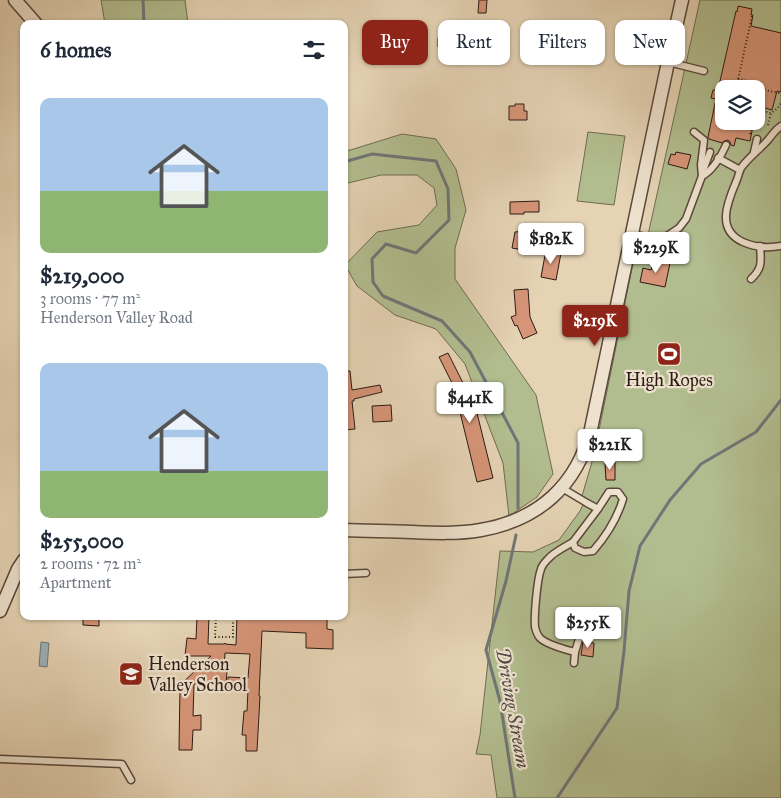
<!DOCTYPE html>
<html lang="en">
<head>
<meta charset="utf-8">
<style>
	body { margin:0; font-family:"IM FELL Great Primer",serif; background:#f6f6f7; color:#1f2937; height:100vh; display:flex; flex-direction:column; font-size:19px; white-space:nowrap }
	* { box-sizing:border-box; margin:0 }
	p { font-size:16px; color:#747a83 }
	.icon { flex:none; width:28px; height:28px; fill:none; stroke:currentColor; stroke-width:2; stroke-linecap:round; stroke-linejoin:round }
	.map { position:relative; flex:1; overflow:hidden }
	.details { position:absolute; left:20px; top:20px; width:328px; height:600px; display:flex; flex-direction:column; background:#fff; border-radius:10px; box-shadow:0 1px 4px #0004 }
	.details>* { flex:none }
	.banner { position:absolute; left:362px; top:20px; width:342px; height:45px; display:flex; gap:10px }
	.buttons { position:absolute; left:715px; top:80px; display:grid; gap:10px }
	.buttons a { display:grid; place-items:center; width:50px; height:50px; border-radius:10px; background:#fff; box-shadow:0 1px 4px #0004; font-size:25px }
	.price { position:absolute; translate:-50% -42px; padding:0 11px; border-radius:5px; background:#fff; color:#222; font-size:16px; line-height:32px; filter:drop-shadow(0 1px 2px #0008) }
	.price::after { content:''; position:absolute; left:50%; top:30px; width:15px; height:11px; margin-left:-8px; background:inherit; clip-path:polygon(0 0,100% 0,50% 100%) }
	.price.selected { background:#8f2418; color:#fff }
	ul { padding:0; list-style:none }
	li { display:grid; align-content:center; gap:10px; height:265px; padding:0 20px }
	li span { display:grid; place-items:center; height:155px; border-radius:10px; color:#555 }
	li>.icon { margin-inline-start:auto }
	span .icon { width:90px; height:90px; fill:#fffc; stroke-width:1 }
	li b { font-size:21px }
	h2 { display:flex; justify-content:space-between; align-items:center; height:60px; padding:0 20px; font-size:21px }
	.chip { padding:0 18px; border-radius:10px; background:#fff; box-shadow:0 1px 4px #0004; font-size:18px; line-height:45px }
	.chip.selected { background:#8f2418; color:#fff }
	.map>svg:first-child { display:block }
</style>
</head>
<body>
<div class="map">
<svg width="781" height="798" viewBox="0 0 781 798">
	<rect width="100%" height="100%" fill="#e5d3b4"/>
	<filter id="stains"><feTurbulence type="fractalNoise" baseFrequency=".004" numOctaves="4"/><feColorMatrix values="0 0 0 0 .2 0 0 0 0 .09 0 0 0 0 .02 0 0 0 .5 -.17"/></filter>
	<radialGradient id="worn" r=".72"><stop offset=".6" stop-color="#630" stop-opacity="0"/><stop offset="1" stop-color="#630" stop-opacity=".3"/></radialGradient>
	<!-- green -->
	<g fill="#b2bd8f" stroke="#6f6c51" fill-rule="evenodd">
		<path d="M 101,0 L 185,0 L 188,24 L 105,24 Z"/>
		<path d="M 700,0 L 781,0 L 781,798 L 497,798 L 491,755 L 476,754 L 480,735 L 500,551 L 533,552 L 559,540 L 580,511 L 586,498 L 582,496 L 594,455 L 634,258 L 642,245 L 646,244 ZM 724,89 L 756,89 L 756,121 L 724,121 Z"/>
		<path d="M 588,132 L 625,136 L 614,205 L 577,201 Z"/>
		<path d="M 402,134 L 436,139 L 456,169 L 466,210 L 455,248 L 455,279 L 536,395 L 553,474 L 537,497 L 509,516 L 503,463 L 465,364 L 436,329 L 395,315 L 357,286 L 345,265 L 377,232 L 419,225 L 437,205 L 434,188 L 417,175 L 381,175 L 344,184 L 344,152 Z"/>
	</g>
	<!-- water -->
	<path fill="#9cb4b9" stroke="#6f7677" d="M 41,642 L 49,643 L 47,667 L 39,666 Z"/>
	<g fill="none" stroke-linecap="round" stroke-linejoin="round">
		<!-- stream -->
		<g stroke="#6f7677" stroke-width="3">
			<path d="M 143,0 L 144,24"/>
			<path d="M 344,162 L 372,154 L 436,161 L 448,189 L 449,220 L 416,253 L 386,244 L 372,259 L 373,282 L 383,296 L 442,321 L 470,352 L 518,443 L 518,508"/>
			<path d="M 515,798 L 500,701 L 486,650 L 506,581 L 516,535"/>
			<path d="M 557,798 L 617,708 L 624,651 L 629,591 L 640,546 L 670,500 L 701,464 L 756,432 L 781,400"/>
		</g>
	</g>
	<!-- building -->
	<g fill="#d69578" stroke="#2c1a13">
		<path d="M 479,0 L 487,0 L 486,13 L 478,13 Z"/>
		<path d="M 738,6 L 752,9 L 751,15 L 753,15 L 751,26 L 781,33 L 781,92 L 777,91 L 772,110 L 758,106 L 758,104 L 756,103 L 756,86 L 739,82 L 737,89 L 724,89 L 724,121 L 754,121 L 750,141 L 736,138 L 734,146 L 731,145 L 730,142 L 728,140 L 724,141 L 722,143 L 709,139 L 708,137 L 716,99 L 711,98 L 713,90 L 718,90 L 736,11 L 737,12 Z"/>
		<path d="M 399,29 L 399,38 L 384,39 L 383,30 Z"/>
		<path d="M 438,38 L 479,39 L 478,61 L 463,60 L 464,53 L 449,52 L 449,48 L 438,47 Z"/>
		<path d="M 515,104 L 524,104 L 524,111 L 527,111 L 527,120 L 509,120 L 509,106 L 515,106 Z"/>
		<path d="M 676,152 L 691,155 L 687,169 L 668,164 L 671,154 L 675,155 Z"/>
		<path d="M 539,201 L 539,212 L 524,212 L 524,214 L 510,214 L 510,202 Z"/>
		<path d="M 524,231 L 524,233 L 548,237 L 545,251 L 523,246 L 523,250 L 512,248 L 515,232 Z"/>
		<path d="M 546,250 L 561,253 L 556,280 L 541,277 Z"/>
		<path d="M 655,260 L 670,263 L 665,287 L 640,282 L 643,268 L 651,270 L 652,267 L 654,268 Z"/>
		<path d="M 528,289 L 530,317 L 537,333 L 523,339 L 517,325 L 515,326 L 511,317 L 516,315 L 514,290 Z"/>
		<path d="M 448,353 L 472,401 L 474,401 L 493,478 L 477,482 L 459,408 L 459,406 L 463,405 L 439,357 Z"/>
		<path d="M 344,371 L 350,371 L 352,390 L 380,385 L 382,392 L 354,399 L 354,401 L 352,401 L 355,429 L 344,430 Z"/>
		<path d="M 391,405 L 392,421 L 373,422 L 372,406 Z"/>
		<path d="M 615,462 L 615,480 L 606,480 L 605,463 Z"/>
		<path d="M 83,616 L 99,616 L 99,626 L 83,625 Z"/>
		<path d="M 197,616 L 209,616 L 208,644 L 224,644 L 225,643 L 225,644 L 236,645 L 237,616 L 327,616 L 327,629 L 333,630 L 333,649 L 306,648 L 306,633 L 262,631 L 259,696 L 260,696 L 257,751 L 246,751 L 246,735 L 242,735 L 244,711 L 247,711 L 248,689 L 228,689 L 228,677 L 248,678 L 250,654 L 225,653 L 224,671 L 227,671 L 226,685 L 194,684 L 193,716 L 201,715 L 201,730 L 193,730 L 192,750 L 179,750 L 180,685 L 211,656 L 185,656 L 187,638 L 196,639 Z"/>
		<path d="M 583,642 L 594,643 L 593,657 L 581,655 Z"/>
	</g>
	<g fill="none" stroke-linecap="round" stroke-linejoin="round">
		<defs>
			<g id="lane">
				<path d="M 668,62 L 704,71"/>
				<path d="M 781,126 C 775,130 772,135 768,140 C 759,150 749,157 741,168 C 739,172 738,178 736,182 C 727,203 716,230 743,242 C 754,247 769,248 781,246"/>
				<path d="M 754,152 L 757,139"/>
				<path d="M 718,158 L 740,170"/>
				<path d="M 704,168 L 710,152"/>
				<path d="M 702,176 C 712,171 721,156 726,145"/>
				<path d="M 632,234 L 653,239 L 664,238 L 679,228 L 686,219 L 702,176 L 701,165 L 704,140 L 694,132"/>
				<path d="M 751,279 C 763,268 761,261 760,246"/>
				<path d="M 562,488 L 587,503 L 598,509 L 609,492 L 618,492 L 623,499 C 617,519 607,535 593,551 L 584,552 L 575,548 L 573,542 L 598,509"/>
				<path d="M 573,542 C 565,547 554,552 548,559 C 545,562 542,566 541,569 C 537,580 534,616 535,627 C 536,631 537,635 540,638 C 546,644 566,650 575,652 L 574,663"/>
				<path d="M 344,574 L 366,573"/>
				<path d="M 575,652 L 579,639"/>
				<path d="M 0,759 L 122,764 L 131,780"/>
			</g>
			<g id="street">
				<path d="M 15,0 L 36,24"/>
				<path d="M 344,530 C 367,531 389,531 412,532 C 435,533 458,534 481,530 C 538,520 577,486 591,429 L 668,62 L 682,0"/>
				<path d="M 0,611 L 18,569 L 24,560"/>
			</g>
		</defs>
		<!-- lane casing -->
		<use href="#lane" stroke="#5a483b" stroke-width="9"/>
		<!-- street casing -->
		<use href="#street" stroke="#5a483b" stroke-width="15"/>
		<!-- path -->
		<g stroke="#2c1a13" stroke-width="2" stroke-dasharray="1 2.5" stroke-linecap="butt">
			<path d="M 738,79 L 754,82"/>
			<path d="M 736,88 L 741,89"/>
			<path d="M 736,89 L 752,16"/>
			<path d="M 761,89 L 779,93 L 781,95"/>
			<path d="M 756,107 L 762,87"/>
			<path d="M 756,109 L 771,113 L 778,108 L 781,102"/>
			<path d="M 768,125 L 771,113"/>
			<path d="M 750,134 L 753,121"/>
			<path d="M 216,616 L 215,637 L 233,637 L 233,616"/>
		</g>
		<!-- lane -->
		<use href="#lane" stroke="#eee2ce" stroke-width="6"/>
		<!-- street -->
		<use href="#street" stroke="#eee2ce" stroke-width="12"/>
	</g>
	<!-- icons -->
	<defs>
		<symbol id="stadium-square" viewBox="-11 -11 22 22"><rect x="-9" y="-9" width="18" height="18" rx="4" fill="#8f2418" stroke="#eee2ce"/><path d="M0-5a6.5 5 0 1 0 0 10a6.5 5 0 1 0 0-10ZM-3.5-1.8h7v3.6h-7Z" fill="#fff"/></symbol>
		<symbol id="school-square" viewBox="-11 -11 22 22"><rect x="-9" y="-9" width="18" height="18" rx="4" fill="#8f2418" stroke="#eee2ce"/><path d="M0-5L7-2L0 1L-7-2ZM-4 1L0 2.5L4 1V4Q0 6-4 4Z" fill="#fff"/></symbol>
	</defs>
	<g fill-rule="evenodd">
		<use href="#stadium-square" x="655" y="340" width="28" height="28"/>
		<use href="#school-square" x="117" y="660" width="28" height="28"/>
	</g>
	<g text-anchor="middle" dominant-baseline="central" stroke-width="4.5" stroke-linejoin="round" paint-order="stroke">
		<!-- poi labels -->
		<g font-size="18" fill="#2c1a13" stroke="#eee2ce">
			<text x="669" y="380">High Ropes</text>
			<text x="148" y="664" text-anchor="start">Henderson<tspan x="148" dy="21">Valley School</tspan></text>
		</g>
		<!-- water labels -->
		<g font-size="19" font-style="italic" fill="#4e4845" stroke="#eee2ce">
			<text transform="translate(513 708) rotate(80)">Driving Stream</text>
		</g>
	</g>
	<rect width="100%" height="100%" filter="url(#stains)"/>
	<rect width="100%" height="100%" fill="url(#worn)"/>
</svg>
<div class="buttons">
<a><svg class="icon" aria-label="layers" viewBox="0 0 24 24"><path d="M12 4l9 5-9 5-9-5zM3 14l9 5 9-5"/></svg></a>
</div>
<b class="price" style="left:551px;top:265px">$182K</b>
<b class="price" style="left:656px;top:274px">$229K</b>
<b class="price selected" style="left:595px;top:347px">$219K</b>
<b class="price" style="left:470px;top:424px">$441K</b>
<b class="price" style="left:610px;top:471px">$221K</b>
<b class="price" style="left:588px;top:649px">$255K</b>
<div class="banner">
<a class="chip selected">Buy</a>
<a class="chip">Rent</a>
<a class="chip">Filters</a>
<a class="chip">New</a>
</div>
<section class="details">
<h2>6 homes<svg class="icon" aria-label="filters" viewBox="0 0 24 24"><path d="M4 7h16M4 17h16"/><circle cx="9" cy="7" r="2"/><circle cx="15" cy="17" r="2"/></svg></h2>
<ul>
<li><span style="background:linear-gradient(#a9c7e8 60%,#8fb573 0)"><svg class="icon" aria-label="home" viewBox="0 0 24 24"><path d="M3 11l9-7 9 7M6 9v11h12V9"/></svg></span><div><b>$219,000</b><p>3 rooms · 77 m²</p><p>Henderson Valley Road</p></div></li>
<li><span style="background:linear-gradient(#a9c7e8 70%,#8fb573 0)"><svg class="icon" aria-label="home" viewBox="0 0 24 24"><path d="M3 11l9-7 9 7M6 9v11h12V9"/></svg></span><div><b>$255,000</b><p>2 rooms · 72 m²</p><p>Apartment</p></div></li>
</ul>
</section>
</div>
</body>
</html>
